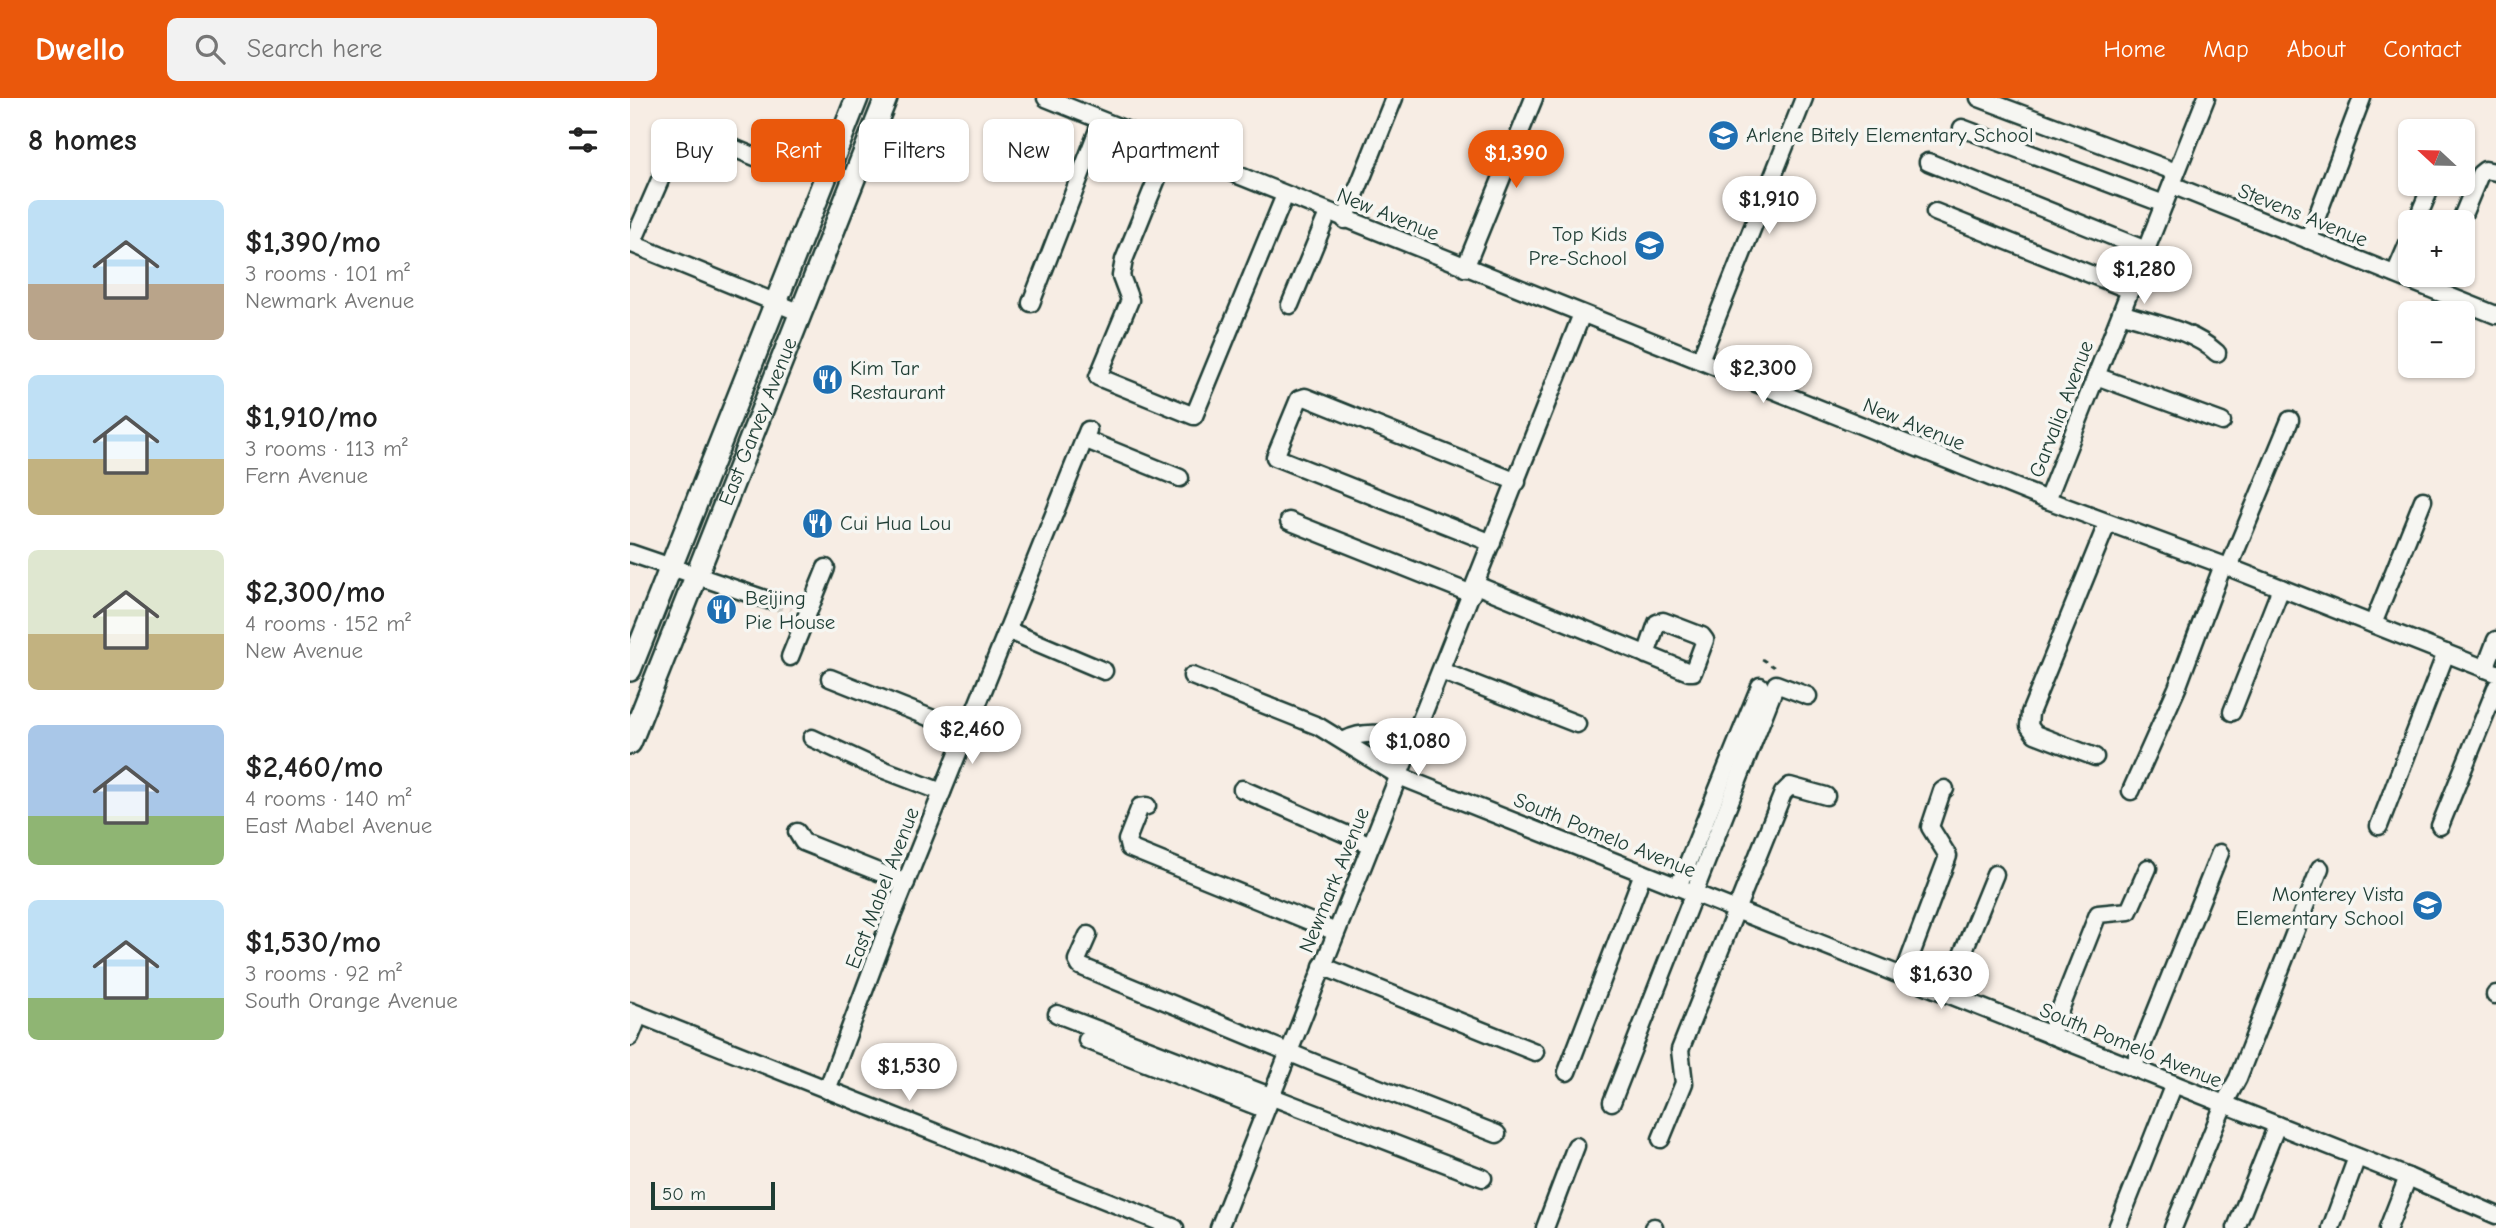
<!DOCTYPE html>
<html lang="en">
<head>
<meta charset="utf-8">
<style>
	body { margin:0; font-family:"Comic Neue",sans-serif; background:#f2f2f2; color:#222; height:100vh; display:flex; flex-direction:column; font-size:26px; white-space:nowrap }
	* { box-sizing:border-box; margin:0 }
	p { font-size:23px; color:#767676 }
	.icon { flex:none; width:38px; height:38px; fill:none; stroke:currentColor; stroke-width:2; stroke-linecap:round; stroke-linejoin:round }
	.map { position:relative; flex:1; overflow:hidden }
	.panel { display:flex; flex-direction:column; background:#fff; width:630px }
	.panel>* { flex:none }
	.guide { position:absolute; left:21px; top:21px; width:665px; height:63px; display:flex; gap:14px }
	.needle { width:46px; rotate:292deg }
	.fabs { position:absolute; left:1768px; top:21px; display:grid; gap:14px }
	.fabs a { display:grid; place-items:center; width:77px; height:77px; border-radius:10px; background:#fff; box-shadow:0 2px 5px #0004; font-size:35px }
	.scale { position:absolute; left:21px; bottom:18px; width:124px; box-sizing:border-box; padding-left:7px; border:4px solid #1f3d34; border-top:0; font-size:19px; line-height:24px; white-space:nowrap; color:#1f3d34; -webkit-text-stroke:5px #f6f6f2; paint-order:stroke }
	.price { position:absolute; translate:-50% -60px; padding:0 16px; border-radius:24px; background:#fff; color:#222; font-size:23px; line-height:46px; filter:drop-shadow(0 2px 4px #0008) }
	.price::after { content:''; position:absolute; left:50%; top:42px; width:21px; height:16px; margin-left:-10px; background:inherit; clip-path:polygon(0 0,100% 0,50% 100%) }
	.price.current { background:#ea580c; color:#fff }
	ul { padding:0; list-style:none }
	li { display:flex; align-items:center; gap:21px; height:175px; padding:0 28px }
	li span { display:grid; place-items:center; flex:none; width:196px; height:140px; border-radius:10px; color:#555 }
	li>.icon { margin-inline-start:auto }
	span .icon { width:84px; height:84px; fill:#fffc; stroke-width:1 }
	li b { font-size:30px }
	h2 { display:flex; justify-content:space-between; align-items:center; height:84px; padding:0 28px; font-size:30px }
	.pill { padding:0 24px; border-radius:10px; background:#fff; box-shadow:0 2px 5px #0004; font-size:24px; line-height:63px }
	.pill.current { background:#ea580c; color:#fff }
	header { display:flex; align-items:center; gap:42px; box-sizing:border-box; height:98px; padding:0 35px; background:#ea580c; color:#fff }
	header strong { font-size:33px }
	nav { display:flex; gap:38px; margin-inline-start:auto; font-size:24px }
	.search { width:490px; height:63px; background:#f2f2f2; display:flex; align-items:center; gap:18px; box-sizing:border-box; padding:0 24px; border-radius:10px; color:#767676; font-size:26px }
	main { display:flex; flex:1; min-height:0 }
	.map>svg:first-child { display:block }
</style>
</head>
<body>
<header>
<strong>Dwello</strong>
<div class="search"><svg class="icon" aria-label="search" viewBox="0 0 24 24"><circle cx="10" cy="10" r="6"/><path d="M15 15l6 6"/></svg>Search here</div>
<nav><a>Home</a><a>Map</a><a>About</a><a>Contact</a></nav>
</header>
<main>
<section class="panel">
<h2>8 homes<svg class="icon" aria-label="filters" viewBox="0 0 24 24"><path d="M4 7h16M4 17h16"/><circle cx="9" cy="7" r="2"/><circle cx="15" cy="17" r="2"/></svg></h2>
<ul>
<li><span style="background:linear-gradient(#bfe0f5 60%,#b9a48a 0)"><svg class="icon" aria-label="home" viewBox="0 0 24 24"><path d="M3 11l9-7 9 7M6 9v11h12V9"/></svg></span><div><b>$1,390/mo</b><p>3 rooms · 101 m²</p><p>Newmark Avenue</p></div></li>
<li><span style="background:linear-gradient(#bfe0f5 60%,#c2b280 0)"><svg class="icon" aria-label="home" viewBox="0 0 24 24"><path d="M3 11l9-7 9 7M6 9v11h12V9"/></svg></span><div><b>$1,910/mo</b><p>3 rooms · 113 m²</p><p>Fern Avenue</p></div></li>
<li><span style="background:linear-gradient(#dfe7d0 60%,#c2b280 0)"><svg class="icon" aria-label="home" viewBox="0 0 24 24"><path d="M3 11l9-7 9 7M6 9v11h12V9"/></svg></span><div><b>$2,300/mo</b><p>4 rooms · 152 m²</p><p>New Avenue</p></div></li>
<li><span style="background:linear-gradient(#a9c7e8 65%,#8fb573 0)"><svg class="icon" aria-label="home" viewBox="0 0 24 24"><path d="M3 11l9-7 9 7M6 9v11h12V9"/></svg></span><div><b>$2,460/mo</b><p>4 rooms · 140 m²</p><p>East Mabel Avenue</p></div></li>
<li><span style="background:linear-gradient(#bfe0f5 70%,#8fb573 0)"><svg class="icon" aria-label="home" viewBox="0 0 24 24"><path d="M3 11l9-7 9 7M6 9v11h12V9"/></svg></span><div><b>$1,530/mo</b><p>3 rooms · 92 m²</p><p>South Orange Avenue</p></div></li>
</ul>
</section>
<div class="map">
<svg width="1866" height="1130" viewBox="0 0 1866 1130">
	<rect width="100%" height="100%" fill="#f7ede4"/>
	<filter id="ink" filterUnits="userSpaceOnUse"><feTurbulence type="fractalNoise" baseFrequency=".0143" numOctaves="2"/><feDisplacementMap in="SourceGraphic" scale="14" xChannelSelector="R" yChannelSelector="G"/><feConvolveMatrix kernelMatrix="1 2 1 2 8 2 1 2 1" color-interpolation-filters="sRGB"/></filter>
	<g filter="url(#ink)">
		<g fill="none" stroke-linecap="round" stroke-linejoin="round">
			<!-- minor-tunnel -->
			<path stroke="#cccac1" stroke-width="16" stroke-dasharray="16 8" stroke-linecap="butt" d="M 138,502 L 162,510"/>
			<defs>
				<g id="minor">
					<path d="M 416,0 L 1417,402 L 1593,467 L 1866,575"/>
					<path d="M 1349,0 L 1546,74"/>
					<path d="M 1332,30 L 1534,106"/>
					<path d="M 539,51 L 494,162 L 491,178 L 500,202 L 468,279 L 564,318 L 655,97"/>
					<path d="M 1298,64 L 1516,152"/>
					<path d="M 1542,87 L 1866,217"/>
					<path d="M 1305,114 L 1500,192"/>
					<path d="M 715,122 L 764,0"/>
					<path d="M 1786,124 L 1802,86"/>
					<path d="M 1830,124 L 1850,76 L 1855,72 L 1866,74"/>
					<path d="M 1678,142 L 1732,0"/>
					<path d="M 0,145 L 171,215"/>
					<path d="M 2,146 L 51,34 L 57,31 L 147,68"/>
					<path d="M 835,170 L 904,0"/>
					<path d="M 1765,176 L 1780,141"/>
					<path d="M 401,205 L 471,24"/>
					<path d="M 660,207 L 698,115"/>
					<path d="M 1491,215 C 1523,226 1561,231 1587,255"/>
					<path d="M 1070,262 L 1174,0"/>
					<path d="M 1466,278 L 1592,324"/>
					<path d="M 454,341 L 550,380"/>
					<path d="M 1417,402 L 1576,0"/>
					<path d="M 659,423 L 842,496"/>
					<path d="M 862,445 L 645,359 L 669,301 L 675,299 L 887,384"/>
					<path d="M 0,455 L 138,502"/>
					<path d="M 1599,469 L 1660,322"/>
					<path d="M 846,487 L 1059,574 L 1063,574 L 1075,542 L 1072,538 L 1033,523 L 1027,525 L 1016,557"/>
					<path d="M 1743,526 L 1793,402"/>
					<path d="M 377,532 L 474,573"/>
					<path d="M 160,559 L 196,470"/>
					<path d="M 1855,571 L 1866,542"/>
					<path d="M 811,573 L 947,626"/>
					<path d="M 562,578 L 688,628 L 769,678 L 1778,1079 L 1866,1117"/>
					<path d="M 200,580 L 336,634"/>
					<path d="M 1602,614 L 1651,490"/>
					<path d="M 182,640 L 236,665 L 312,694"/>
					<path d="M 715,642 C 736,631 761,637 784,641"/>
					<path d="M 1465,659 L 1405,636 L 1399,628 L 1400,615 L 1477,426"/>
					<path d="M 612,691 L 741,747"/>
					<path d="M 1501,693 L 1547,590 L 1593,467"/>
					<path d="M 517,708 L 510,709 L 497,742 L 499,750 L 706,834"/>
					<path d="M 1749,728 L 1816,555"/>
					<path d="M 1810,728 L 1866,590"/>
					<path d="M 167,734 L 173,744 L 276,785"/>
					<path d="M 1048,789 L 1130,588"/>
					<path d="M 458,837 L 447,862 L 450,868 L 687,966 L 867,1036"/>
					<path d="M 692,868 L 905,954"/>
					<path d="M 1273,878 L 1318,758 L 1300,729 L 1312,693 L 1315,691"/>
					<path d="M 1316,896 L 1365,776"/>
					<path d="M 1865,897 L 1866,896"/>
					<path d="M 0,913 L 545,1130"/>
					<path d="M 427,916 L 853,1080"/>
					<path d="M 1420,937 L 1468,816 L 1499,813 L 1518,770"/>
					<path d="M 0,939 L 9,917"/>
					<path d="M 457,942 L 634,1011"/>
					<path d="M 1503,970 L 1590,755"/>
					<path d="M 937,974 L 1013,775"/>
					<path d="M 197,992 L 259,826 L 458,332"/>
					<path d="M 982,1004 L 1146,586 L 1178,598"/>
					<path d="M 1031,1041 L 1054,985 L 1050,952 L 1153,695 L 1160,688 L 1196,698"/>
					<path d="M 589,1130 L 952,216"/>
					<path d="M 915,1130 L 946,1048"/>
					<path d="M 1023,1130 L 1024,1129"/>
					<path d="M 1487,1130 L 1544,986"/>
					<path d="M 1543,1130 L 1594,1006 L 1608,980 L 1690,770"/>
					<path d="M 1606,1130 L 1647,1027"/>
					<path d="M 1701,1130 L 1727,1059"/>
					<path d="M 1758,1130 L 1778,1079"/>
				</g>
				<g id="major">
					<path d="M 0,572 L 227,0"/>
					<path id="s1" d="M 0,645 L 256,0"/>
				</g>
			</defs>
			<!-- minor casing -->
			<use href="#minor" stroke="#1f3d34" stroke-width="21"/>
			<!-- major casing -->
			<use href="#major" stroke="#1f3d34" stroke-width="26"/>
			<!-- path -->
			<path stroke="#1f3d34" stroke-width="2.5" stroke-dasharray="5 5" stroke-linecap="butt" d="M 1132,561 L 1144,569"/>
			<!-- minor -->
			<use href="#minor" stroke="#f6f6f2" stroke-width="16"/>
			<!-- major -->
			<use href="#major" stroke="#f6f6f2" stroke-width="21"/>
		</g>
	</g>
	<!-- icons -->
	<defs>
		<symbol id="school-disc" viewBox="-11 -11 22 22"><circle r="9.5" fill="#1f6fb2" stroke="#f6f6f2"/><path d="M0-5L7-2L0 1L-7-2ZM-4 1L0 2.5L4 1V4Q0 6-4 4Z" fill="#fff"/></symbol>
		<symbol id="restaurant-disc" viewBox="-11 -11 22 22"><circle r="9.5" fill="#1f6fb2" stroke="#f6f6f2"/><path d="M-5-6h1v4h1v-4h1v4h1v-4h1v5L-1.5 .5V6h-2V.5L-5-1ZM5-6V6H3V1.5H1.5Q1.5-4 5-6Z" fill="#fff"/></symbol>
	</defs>
	<g fill-rule="evenodd">
		<use href="#school-disc" x="1076" y="20" width="35" height="35"/>
		<use href="#school-disc" x="1002" y="130" width="35" height="35"/>
		<use href="#restaurant-disc" x="180" y="264" width="35" height="35"/>
		<use href="#restaurant-disc" x="170" y="408" width="35" height="35"/>
		<use href="#restaurant-disc" x="74" y="494" width="35" height="35"/>
		<use href="#school-disc" x="1780" y="790" width="35" height="35"/>
	</g>
	<g text-anchor="middle" dominant-baseline="central" stroke-width="7" stroke-linejoin="round" paint-order="stroke">
		<!-- poi labels -->
		<g font-size="21" fill="#1f3d34" stroke="#f6f6f2" text-anchor="start">
			<text x="1116" y="37">Arlene Bitely Elementary School</text>
			<text x="997" y="136" text-anchor="end">Top Kids<tspan x="997" dy="24">Pre-School</tspan></text>
			<text x="220" y="270">Kim Tar<tspan x="220" dy="24">Restaurant</tspan></text>
			<text x="210" y="425">Cui Hua Lou</text>
			<text x="115" y="500">Beijing<tspan x="115" dy="24">Pie House</tspan></text>
			<text x="1774" y="796" text-anchor="end">Monterey Vista<tspan x="1774" dy="24">Elementary School</tspan></text>
		</g>
		<!-- street labels -->
		<g font-size="21" fill="#1f3d34" stroke="#f6f6f2">
			<text transform="translate(758 116) rotate(22)">New Avenue</text>
			<text transform="translate(1673 117) rotate(22)">Stevens Avenue</text>
			<text transform="translate(1431 311) rotate(-69)">Garvalia Avenue</text>
			<text stroke="none"><textPath href="#s1" startOffset="346">East Garvey Avenue</textPath></text>
			<text transform="translate(1284 326) rotate(22)">New Avenue</text>
			<text transform="translate(975 737) rotate(22)">South Pomelo Avenue</text>
			<text transform="translate(704 782) rotate(-68)">Newmark Avenue</text>
			<text transform="translate(252 790) rotate(-69)">East Mabel Avenue</text>
			<text transform="translate(1501 947) rotate(22)">South Pomelo Avenue</text>
		</g>
	</g>
</svg>
<div class="fabs">
<a><svg class="needle" viewBox="-14 -14 28 28"><path d="M0-13l5 13h-10z" fill="#e53935"/><path d="M0 13l5-13h-10z" fill="#767676"/></svg></a>
<a>+</a>
<a>−</a>
</div>
<div class="scale">50 m</div>
<b class="price current" style="left:886px;top:92px">$1,390</b>
<b class="price" style="left:1139px;top:138px">$1,910</b>
<b class="price" style="left:1514px;top:208px">$1,280</b>
<b class="price" style="left:1133px;top:307px">$2,300</b>
<b class="price" style="left:342px;top:668px">$2,460</b>
<b class="price" style="left:788px;top:680px">$1,080</b>
<b class="price" style="left:1311px;top:913px">$1,630</b>
<b class="price" style="left:279px;top:1005px">$1,530</b>
<div class="guide">
<a class="pill">Buy</a>
<a class="pill current">Rent</a>
<a class="pill">Filters</a>
<a class="pill">New</a>
<a class="pill">Apartment</a>
</div>
</div>
</main>
</body>
</html>
